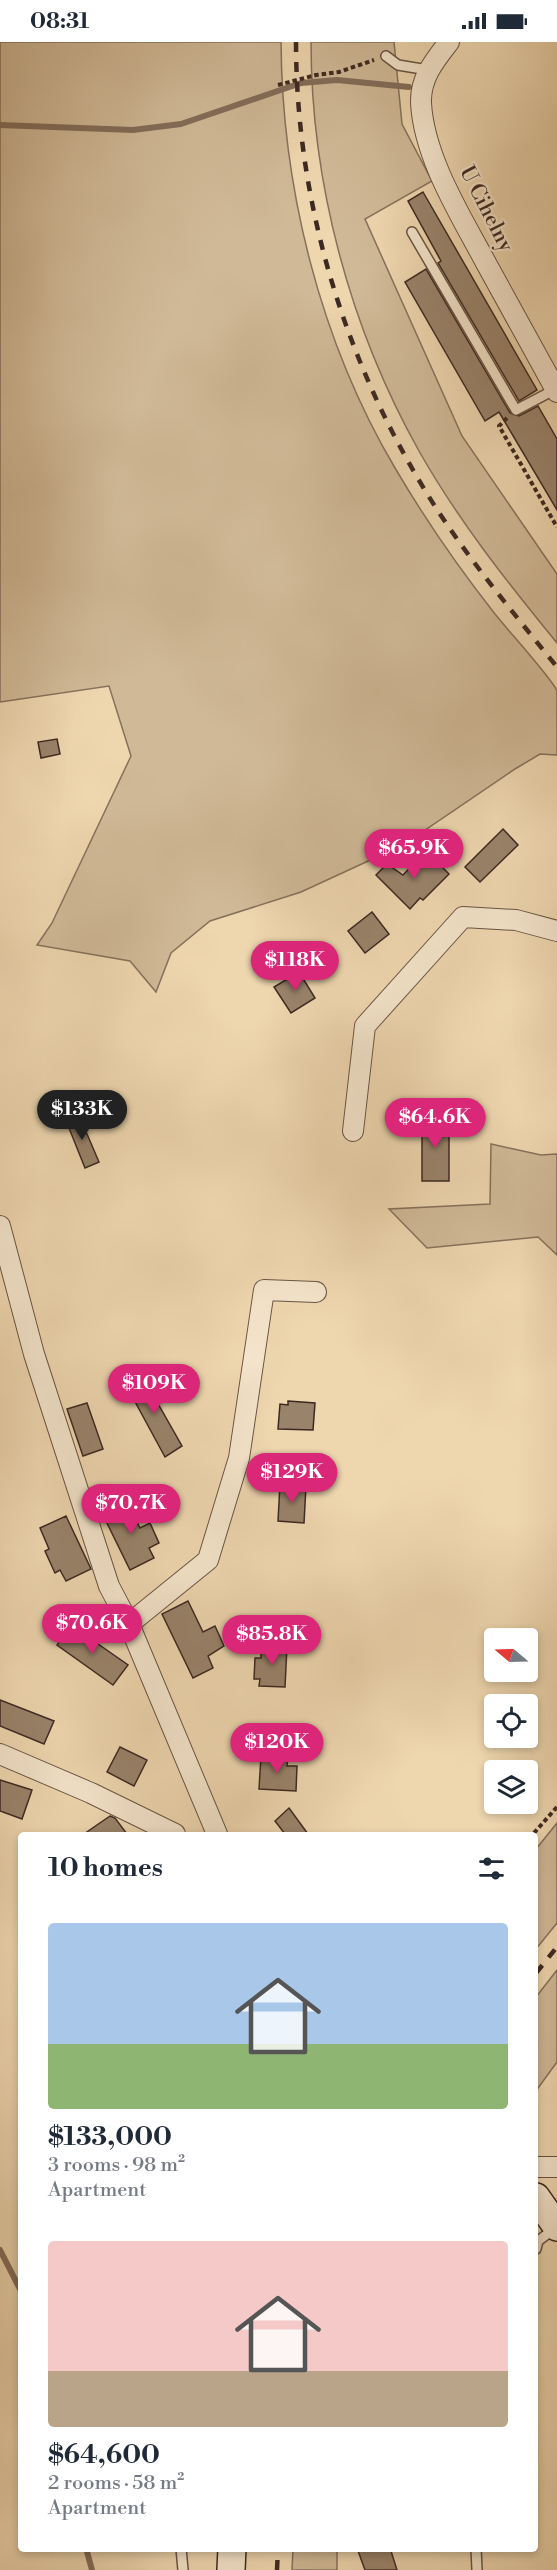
<!DOCTYPE html>
<html lang="en">
<head>
<meta charset="utf-8">
<style>
	body { margin:0; font-family:"Libre Bodoni",serif; background:#f2f2f3; color:#1f2937; height:100vh; display:flex; flex-direction:column; font-size:22px; white-space:nowrap }
	* { box-sizing:border-box; margin:0 }
	p { font-size:20px; color:#747a83 }
	.icon { flex:none; width:33px; height:33px; fill:none; stroke:currentColor; stroke-width:2; stroke-linecap:round; stroke-linejoin:round }
	.map { position:relative; flex:1; overflow:hidden }
	.sheet { position:absolute; left:18px; top:1790px; width:520px; height:720px; display:flex; flex-direction:column; background:#fff; border-radius:6px; box-shadow:0 3px 9px #0003 }
	.sheet>* { flex:none }
	.needle { width:39px; rotate:289deg }
	.tools { position:absolute; left:484px; top:1586px; display:grid; gap:12px }
	.tools a { display:grid; place-items:center; width:54px; height:54px; border-radius:6px; background:#fff; box-shadow:0 3px 9px #0003; font-size:30px }
	.price { position:absolute; translate:-50% -51px; padding:0 14px; border-radius:21px; background:#db2777; color:#fff; font-size:20px; line-height:39px; filter:drop-shadow(0 2px 3px #0008) }
	.price::after { content:''; position:absolute; left:50%; top:36px; width:18px; height:14px; margin-left:-9px; background:inherit; clip-path:polygon(0 0,100% 0,50% 100%) }
	.price.current { background:#222; color:#fff }
	ul { padding:0; list-style:none }
	li { display:grid; align-content:center; gap:12px; height:318px; padding:0 30px }
	li span { display:grid; place-items:center; height:186px; border-radius:6px; color:#555 }
	li>.icon { margin-inline-start:auto }
	span .icon { width:108px; height:108px; fill:#fffc; stroke-width:1 }
	li b { font-size:26px }
	h2 { display:flex; justify-content:space-between; align-items:center; height:72px; padding:0 30px; font-size:26px }
	.status { display:flex; justify-content:space-between; align-items:center; height:42px; padding:0 30px; background:#fff; direction:ltr }
	.status svg { height:16px; fill:currentColor }
	.map>svg:first-child { display:block }
</style>
</head>
<body>
<div class="status"><b>08:31</b><svg viewBox="0 0 49 12"><path d="M0 12V9h3v3zM5 12V6h3v6zM10 12V3h3v9zM15 12V0h3v12zM26 1h20v11H26zM47 4h2v5h-2z"/></svg></div>
<div class="map">
<svg width="557" height="2528" viewBox="0 0 557 2528">
	<rect width="100%" height="100%" fill="#eed6af"/>
	<filter id="stains"><feTurbulence type="fractalNoise" baseFrequency=".00333" numOctaves="4"/><feColorMatrix values="0 0 0 0 .2 0 0 0 0 .09 0 0 0 0 .02 0 0 0 .5 -.17"/></filter>
	<radialGradient id="worn" r=".72"><stop offset=".6" stop-color="#630" stop-opacity="0"/><stop offset="1" stop-color="#630" stop-opacity=".3"/></radialGradient>
	<!-- green -->
	<g fill="#d0b997" stroke="#86715c" stroke-width="1.5">
		<path d="M 0,0 L 281,0 C 282,146 320,299 395,426 C 425,477 458,525 495,572 C 505,585 554,639 557,649 C 557,664 557,697 557,713 L 540,712 L 515,727 L 403,803 L 301,850 L 210,879 L 171,911 L 156,950 L 130,919 L 37,903 L 52,881 L 131,714 L 109,644 L 0,660 Z"/>
		<path d="M 311,0 L 394,0 L 402,82 L 432,139 L 365,177 L 462,394 L 557,532 L 557,601 C 507,540 458,478 419,409 C 350,286 311,141 311,0 Z"/>
		<path d="M 491,1102 L 541,1113 L 557,1112 L 557,1213 L 538,1195 L 427,1206 L 389,1167 L 490,1162 Z"/>
		<path d="M 557,1781 L 557,1881 L 536,1907 L 536,1807 Z"/>
		<path d="M 557,1928 L 557,2020 L 536,2049 L 536,1955 Z"/>
		<path d="M 293,2507 L 337,2507 L 337,2528 L 292,2528 Z"/>
	</g>
	<g fill="none" stroke-linecap="round" stroke-linejoin="round">
		<!-- stream -->
		<g stroke="#836d5a" stroke-width="6">
			<path d="M 0,83 L 133,88 L 181,82 L 301,41 L 337,38 L 409,45"/>
			<path d="M 0,2208 L 21,2249"/>
			<path d="M 86,2506 L 92,2528"/>
		</g>
	</g>
	<!-- building -->
	<g fill="#99836b" stroke="#3d2922" stroke-width="1.5">
		<path d="M 423,150 L 537,348 L 519,359 L 438,221 L 441,219 L 408,159 Z"/>
		<path d="M 426,227 L 510,371 L 519,374 L 538,364 L 557,397 L 557,468 L 499,370 L 485,379 L 405,240 Z"/>
		<path d="M 57,697 L 60,712 L 41,716 L 38,700 Z"/>
		<path d="M 503,787 L 518,803 L 480,840 L 465,825 Z"/>
		<path d="M 426,809 L 449,832 L 423,858 L 420,856 L 410,867 L 376,833 L 387,822 L 403,833 Z"/>
		<path d="M 372,870 L 389,892 L 365,911 L 348,889 Z"/>
		<path d="M 299,930 L 315,956 L 291,971 L 274,945 Z"/>
		<path d="M 78,1071 L 99,1120 L 85,1126 L 65,1076 Z"/>
		<path d="M 422,1075 L 449,1076 L 449,1139 L 422,1139 Z"/>
		<path d="M 144,1328 L 148,1344 L 182,1404 L 165,1415 L 133,1356 L 128,1337 Z"/>
		<path d="M 288,1359 L 315,1361 L 313,1388 L 278,1387 L 280,1362 L 288,1363 Z"/>
		<path d="M 87,1361 L 103,1407 L 83,1414 L 67,1367 Z"/>
		<path d="M 280,1442 L 306,1444 L 304,1481 L 278,1479 Z"/>
		<path d="M 126,1459 L 140,1486 L 150,1481 L 159,1501 L 149,1506 L 154,1516 L 130,1528 L 102,1471 Z"/>
		<path d="M 66,1474 L 91,1527 L 66,1539 L 60,1528 L 55,1531 L 45,1509 L 49,1507 L 40,1486 Z"/>
		<path d="M 188,1559 L 203,1590 L 215,1584 L 224,1604 L 208,1614 L 213,1626 L 193,1636 L 162,1572 Z"/>
		<path d="M 71,1583 L 128,1623 L 113,1643 L 57,1603 Z"/>
		<path d="M 261,1603 L 287,1604 L 285,1645 L 259,1644 L 260,1637 L 254,1637 L 255,1616 L 261,1616 Z"/>
		<path d="M 0,1658 L 54,1679 L 44,1702 L 0,1684 Z"/>
		<path d="M 120,1705 L 147,1718 L 134,1744 L 107,1730 Z"/>
		<path d="M 261,1714 L 288,1716 L 287,1724 L 297,1724 L 296,1749 L 259,1747 Z"/>
		<path d="M 0,1738 L 32,1748 L 22,1777 L 0,1769 Z"/>
		<path d="M 289,1766 L 308,1792 L 285,1792 L 275,1779 Z"/>
		<path d="M 110,1774 L 115,1776 L 127,1792 L 84,1792 Z"/>
		<path d="M 357,2506 L 390,2506 L 397,2528 L 365,2528 Z"/>
	</g>
	<g fill="none" stroke-linecap="round" stroke-linejoin="round">
		<defs>
			<g id="lane">
				<path d="M 386,14 L 398,23 L 428,28"/>
				<path d="M 412,190 L 516,368 L 556,347"/>
				<path d="M 536,2207 L 538,2199 L 554,2187"/>
				<path d="M 181,2506 L 183,2528"/>
				<path d="M 476,2506 L 477,2528"/>
			</g>
			<g id="street">
				<path d="M 449,0 C 435,18 420,36 421,61 C 424,116 461,174 486,221 C 510,264 533,307 557,350"/>
				<path d="M 353,1089 L 365,984 L 463,875 L 516,878 L 557,889"/>
				<path d="M 0,1184 L 34,1312 L 109,1544 L 129,1582 L 217,1792"/>
				<path d="M 129,1582 L 208,1518 L 239,1416 L 264,1248 L 316,1250"/>
				<path d="M 0,1712 L 91,1751 L 175,1792"/>
				<path d="M 536,2125 L 557,2125"/>
			</g>
			<g id="secondary">
				<path d="M 536,2155 L 557,2185"/>
				<path d="M 231,2528 L 232,2506"/>
			</g>
		</defs>
		<!-- lane casing -->
		<use href="#lane" stroke="#695445" stroke-width="12"/>
		<!-- street casing -->
		<use href="#street" stroke="#695445" stroke-width="22"/>
		<!-- secondary casing -->
		<use href="#secondary" stroke="#3d2922" stroke-width="30"/>
		<!-- path -->
		<g stroke="#3d2922" stroke-width="4" stroke-dasharray="4.5 3" stroke-linecap="butt">
			<path d="M 278,43 L 316,33 L 339,30 L 374,18"/>
			<path d="M 507,376 L 499,384 L 557,485"/>
			<path d="M 534,1791 L 557,1765"/>
		</g>
		<!-- lane -->
		<use href="#lane" stroke="#f4e4cb" stroke-width="9"/>
		<!-- street -->
		<use href="#street" stroke="#f4e4cb" stroke-width="20"/>
		<!-- secondary -->
		<use href="#secondary" stroke="#f4e4cb" stroke-width="27"/>
		<!-- rail -->
		<g stroke="#3d2922" stroke-width="4.5" stroke-dasharray="10 10" stroke-linecap="butt">
			<path d="M 296,0 C 296,166 348,330 438,469 C 474,524 516,574 557,625"/>
			<path d="M 536,1931 L 557,1905"/>
			<path d="M 277,2528 L 278,2506"/>
		</g>
	</g>
	<g text-anchor="middle" dominant-baseline="central" stroke-width="4.5" stroke-linejoin="round" paint-order="stroke">
		<!-- street labels -->
		<g font-size="21" fill="#3d2922" stroke="#f4e4cb">
			<text transform="translate(486 167) rotate(63)">U Cihelny</text>
		</g>
	</g>
	<rect width="100%" height="100%" filter="url(#stains)"/>
	<rect width="100%" height="100%" fill="url(#worn)"/>
</svg>
<div class="tools">
<a><svg class="needle" viewBox="-14 -14 28 28"><path d="M0-13l5 13h-10z" fill="#e53935"/><path d="M0 13l5-13h-10z" fill="#747a83"/></svg></a>
<a><svg class="icon" aria-label="locate" viewBox="0 0 24 24"><circle cx="12" cy="12" r="6"/><path d="M12 2v4M12 18v4M2 12h4M18 12h4"/></svg></a>
<a><svg class="icon" aria-label="layers" viewBox="0 0 24 24"><path d="M12 4l9 5-9 5-9-5zM3 14l9 5 9-5"/></svg></a>
</div>
<b class="price" style="left:414px;top:838px">$65.9K</b>
<b class="price" style="left:295px;top:950px">$118K</b>
<b class="price current" style="left:82px;top:1099px">$133K</b>
<b class="price" style="left:435px;top:1107px">$64.6K</b>
<b class="price" style="left:154px;top:1373px">$109K</b>
<b class="price" style="left:292px;top:1462px">$129K</b>
<b class="price" style="left:131px;top:1493px">$70.7K</b>
<b class="price" style="left:92px;top:1613px">$70.6K</b>
<b class="price" style="left:272px;top:1624px">$85.8K</b>
<b class="price" style="left:277px;top:1732px">$120K</b>
<section class="sheet">
<h2>10 homes<svg class="icon" aria-label="filters" viewBox="0 0 24 24"><path d="M4 7h16M4 17h16"/><circle cx="9" cy="7" r="2"/><circle cx="15" cy="17" r="2"/></svg></h2>
<ul>
<li><span style="background:linear-gradient(#a9c7e8 65%,#8fb573 0)"><svg class="icon" aria-label="home" viewBox="0 0 24 24"><path d="M3 11l9-7 9 7M6 9v11h12V9"/></svg></span><div><b>$133,000</b><p>3 rooms · 98 m²</p><p>Apartment</p></div></li>
<li><span style="background:linear-gradient(#f6c9c9 70%,#b9a48a 0)"><svg class="icon" aria-label="home" viewBox="0 0 24 24"><path d="M3 11l9-7 9 7M6 9v11h12V9"/></svg></span><div><b>$64,600</b><p>2 rooms · 58 m²</p><p>Apartment</p></div></li>
</ul>
</section>
</div>
</body>
</html>
